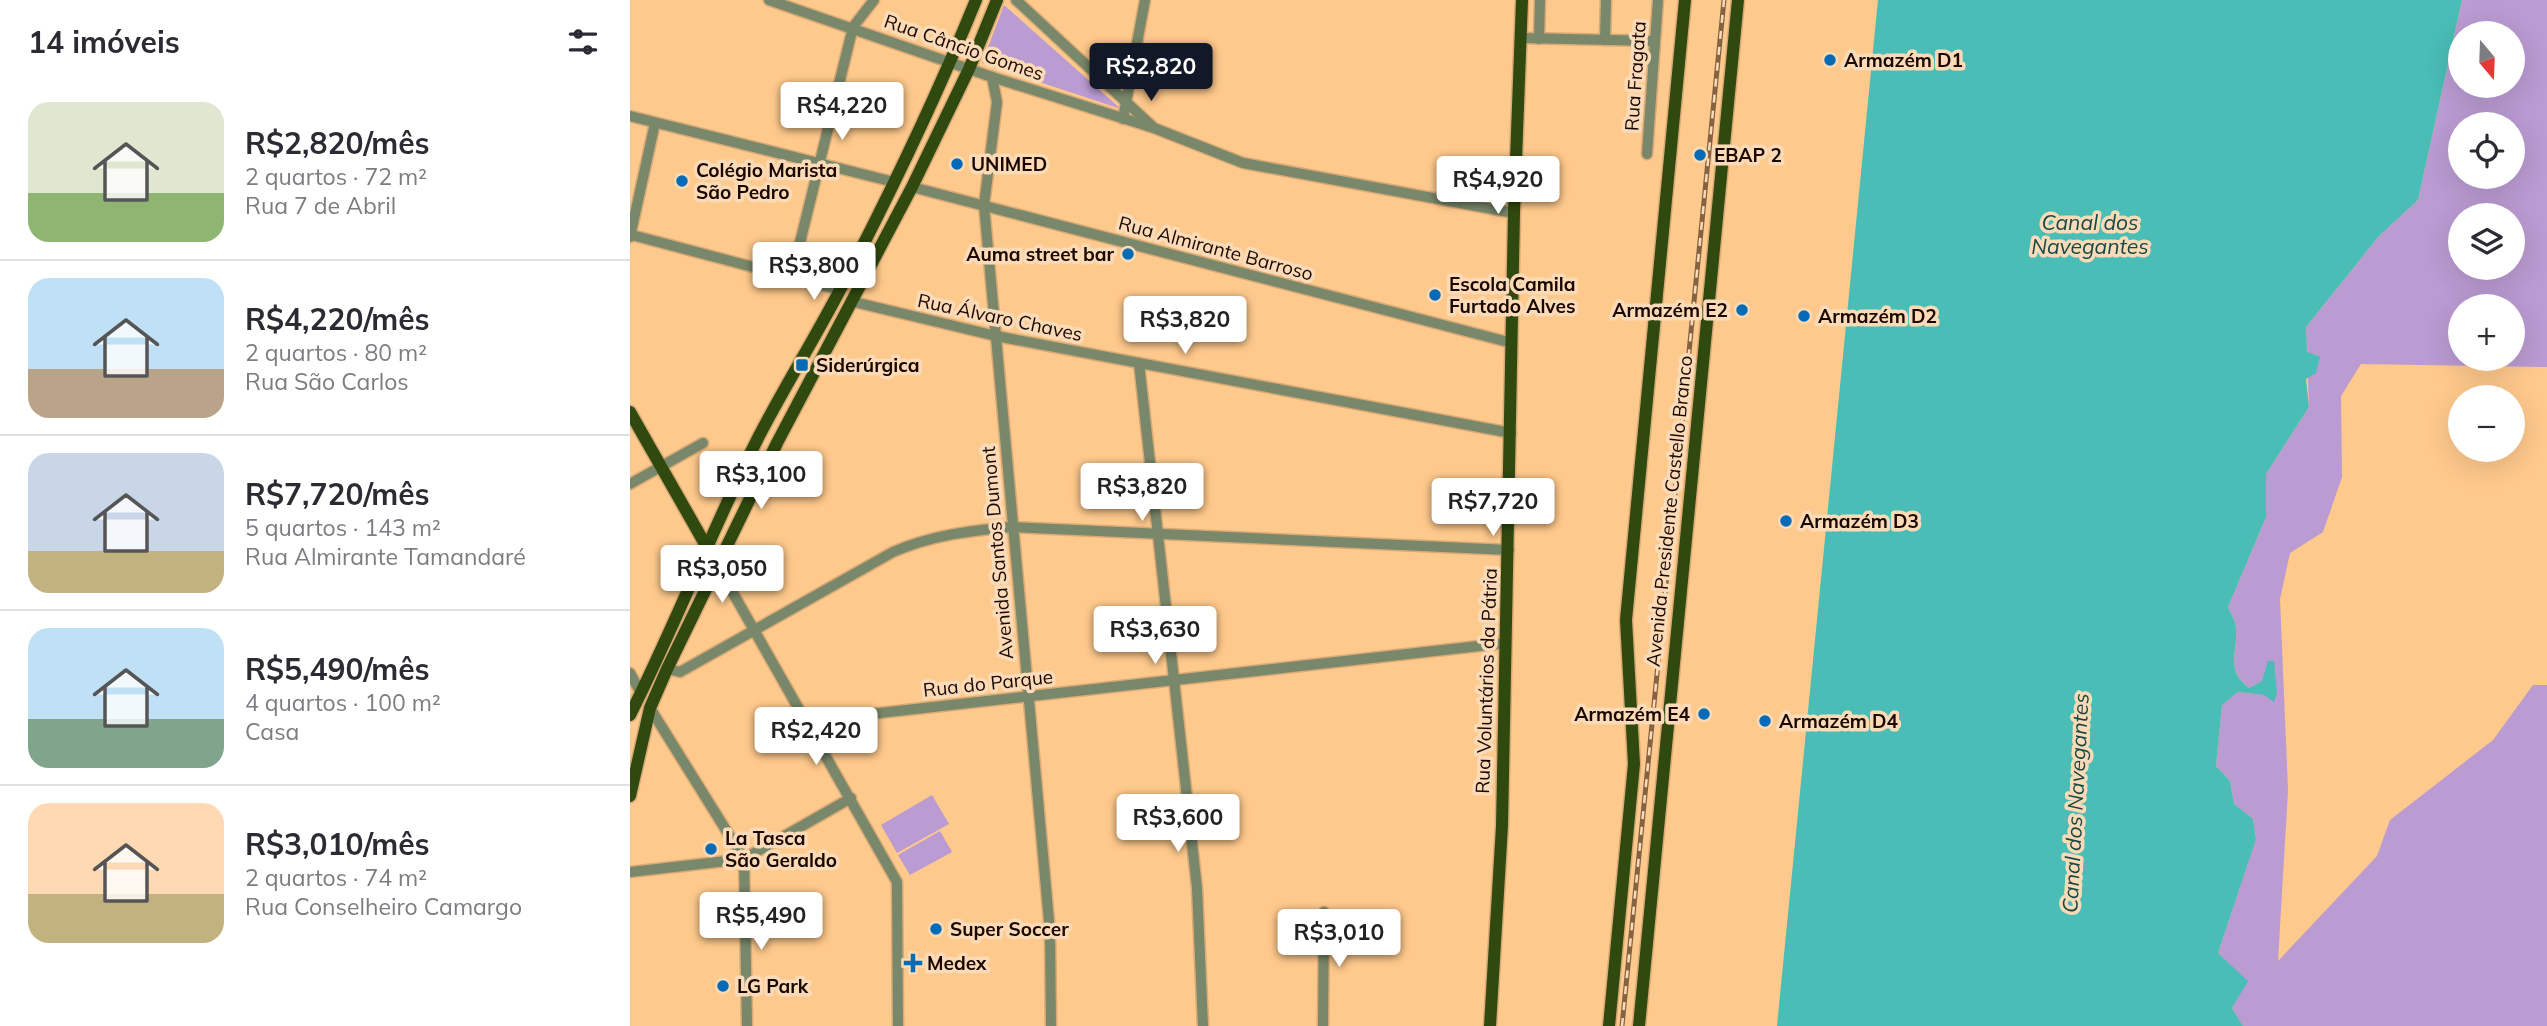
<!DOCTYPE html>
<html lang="pt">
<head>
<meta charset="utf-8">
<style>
	body { margin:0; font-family:Mulish,sans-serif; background:#f2f2f3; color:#2b2b33; height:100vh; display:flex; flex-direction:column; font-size:26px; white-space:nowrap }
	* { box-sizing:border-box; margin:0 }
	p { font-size:23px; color:#7c7c81 }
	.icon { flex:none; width:38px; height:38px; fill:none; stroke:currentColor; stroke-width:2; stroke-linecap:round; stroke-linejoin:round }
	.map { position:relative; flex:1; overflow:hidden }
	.side { display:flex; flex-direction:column; background:#fff; width:630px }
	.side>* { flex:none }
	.needle { width:46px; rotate:161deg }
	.tools { position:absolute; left:1818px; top:21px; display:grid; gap:14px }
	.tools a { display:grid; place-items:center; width:77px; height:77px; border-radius:50%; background:#fff; box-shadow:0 7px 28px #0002; font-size:35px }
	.price { position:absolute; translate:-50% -60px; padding:0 16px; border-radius:7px; background:#fff; color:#222; font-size:23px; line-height:46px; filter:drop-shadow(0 2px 4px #0008) }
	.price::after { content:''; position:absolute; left:50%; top:42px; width:21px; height:16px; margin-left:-10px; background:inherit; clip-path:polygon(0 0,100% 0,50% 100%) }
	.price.on { background:#111827; color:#fff }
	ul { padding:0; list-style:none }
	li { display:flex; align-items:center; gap:21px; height:175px; padding:0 28px }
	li+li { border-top:2px solid #e1e1e2 }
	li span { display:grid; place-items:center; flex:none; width:196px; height:140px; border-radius:21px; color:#555 }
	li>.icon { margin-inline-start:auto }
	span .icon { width:84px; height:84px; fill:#fffc; stroke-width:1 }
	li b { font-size:30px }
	h2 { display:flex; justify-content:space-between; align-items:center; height:84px; padding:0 28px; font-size:30px }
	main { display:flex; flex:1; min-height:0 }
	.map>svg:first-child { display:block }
</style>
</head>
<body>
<main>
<section class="side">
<h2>14 imóveis<svg class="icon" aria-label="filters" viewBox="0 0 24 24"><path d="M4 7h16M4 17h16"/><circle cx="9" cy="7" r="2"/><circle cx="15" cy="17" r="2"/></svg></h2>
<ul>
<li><span style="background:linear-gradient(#dfe7d0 65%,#8fb573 0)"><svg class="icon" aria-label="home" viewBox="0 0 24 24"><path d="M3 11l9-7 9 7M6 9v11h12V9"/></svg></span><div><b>R$2,820/mês</b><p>2 quartos · 72 m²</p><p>Rua 7 de Abril</p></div></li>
<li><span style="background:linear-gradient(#bfe0f5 65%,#b9a48a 0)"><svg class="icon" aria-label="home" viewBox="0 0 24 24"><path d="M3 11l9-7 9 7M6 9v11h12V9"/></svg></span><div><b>R$4,220/mês</b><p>2 quartos · 80 m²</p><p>Rua São Carlos</p></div></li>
<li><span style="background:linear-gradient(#c9d6e8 70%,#c2b280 0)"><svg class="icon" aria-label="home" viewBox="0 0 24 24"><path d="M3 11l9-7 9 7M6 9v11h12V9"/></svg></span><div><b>R$7,720/mês</b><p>5 quartos · 143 m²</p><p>Rua Almirante Tamandaré</p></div></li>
<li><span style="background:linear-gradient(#bfe0f5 65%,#7fa58c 0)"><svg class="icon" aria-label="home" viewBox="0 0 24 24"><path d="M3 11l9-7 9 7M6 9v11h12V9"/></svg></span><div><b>R$5,490/mês</b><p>4 quartos · 100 m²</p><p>Casa</p></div></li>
<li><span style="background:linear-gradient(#ffd9b3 65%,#c2b280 0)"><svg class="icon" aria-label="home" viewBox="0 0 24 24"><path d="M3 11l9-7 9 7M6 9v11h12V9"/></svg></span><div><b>R$3,010/mês</b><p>2 quartos · 74 m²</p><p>Rua Conselheiro Camargo</p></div></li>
</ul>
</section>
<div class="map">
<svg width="1917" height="1026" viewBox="0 0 1917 1026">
	<rect width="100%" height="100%" fill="#fec98c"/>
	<!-- green -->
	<g fill="#ba9bd2" fill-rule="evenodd">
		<path d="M 1832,0 L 1917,0 L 1917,367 L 1731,364 L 1711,396 L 1712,477 L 1693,532 L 1660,553 L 1650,599 L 1658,790 L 1648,961 L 1747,856 L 1760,820 L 1863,740 L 1903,685 L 1917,685 L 1917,1026 L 1613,1026 L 1602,1008 L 1617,981 L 1588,953 L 1626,838 L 1623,819 L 1604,804 L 1600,781 L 1586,766 L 1592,704 L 1608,692 L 1634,695 L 1632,681 L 1619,688 C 1592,666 1611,649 1605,623 C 1604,618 1600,612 1598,607 L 1636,517 L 1636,474 L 1679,407 L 1676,327 L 1749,236 L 1788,200 ZM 1830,33 L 1883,33 L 1883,86 L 1830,86 ZM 1830,124 L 1883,124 L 1883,177 L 1830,177 ZM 1830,215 L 1883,215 L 1883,268 L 1830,268 ZM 1830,306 L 1883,306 L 1883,359 L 1830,359 Z"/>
		<path d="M 374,5 L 491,109 L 352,63 Z"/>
		<path d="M 302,795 L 319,824 L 267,853 L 251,825 Z"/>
		<path d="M 310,831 L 322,852 L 280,875 L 268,855 Z"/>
	</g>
	<!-- water -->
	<path fill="#49bdb6" d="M 1248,0 L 1832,0 L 1788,200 L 1749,236 L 1676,327 L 1677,352 L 1690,357 L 1686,373 L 1676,379 L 1679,407 L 1636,474 L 1636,517 L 1598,607 C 1600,612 1604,618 1605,623 C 1611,648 1592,667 1619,688 L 1632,681 L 1638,661 L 1644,661 L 1647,692 L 1644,702 L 1634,695 L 1608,692 L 1592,705 L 1586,766 L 1600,781 L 1604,804 L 1623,819 L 1626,839 L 1588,953 L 1618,981 L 1602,1008 L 1613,1026 L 1147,1026 Z"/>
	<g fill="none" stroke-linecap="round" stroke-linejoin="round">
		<defs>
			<g id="minor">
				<path d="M 139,0 L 362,77 L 524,128 L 613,163 L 884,213"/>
				<path d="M 386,0 L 522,126"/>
				<path d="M 892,38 L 1024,41"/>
				<path d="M 909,39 L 910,0"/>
				<path d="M 975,40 L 976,0"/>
				<path d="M 362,77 L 367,102 L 354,205 L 420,932 L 421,1026"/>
				<path d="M 0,116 L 264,182"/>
				<path d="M 493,119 L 515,0"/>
				<path d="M 1017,154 L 1028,0"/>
				<path d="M 282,187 L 882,343"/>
				<path d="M 2,235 L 210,290"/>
				<path d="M 0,237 L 25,123"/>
				<path d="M 162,275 L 223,27 L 244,0"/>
				<path d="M 224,302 L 366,336 L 881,433"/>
				<path d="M 509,363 L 567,888 L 573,1026"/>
				<path d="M 0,484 L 73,443"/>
				<path d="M 86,563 L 267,882 L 268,1026"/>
				<path d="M 37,669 L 50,672 L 263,552 C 302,535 339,531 381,527 L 879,550"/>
				<path d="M 0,673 L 11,693"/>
				<path d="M 20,708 L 114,859 L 117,1026"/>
				<path d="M 178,721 L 876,643"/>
				<path d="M 0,872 L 114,859 L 221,798"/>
				<path d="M 693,1026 L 694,912"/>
			</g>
			<g id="major">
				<path d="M 0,412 L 79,551"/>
				<path d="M 0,715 C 46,624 83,527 129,436 C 155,386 185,338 211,288 C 260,194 306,98 346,0"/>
				<path d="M 0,796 L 20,708 L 37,669 L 147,443 L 282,187 L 339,69 L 367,0"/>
				<path d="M 860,1026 L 872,826 L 884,213 L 892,0"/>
				<path d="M 979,1026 L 1004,764 L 996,620 L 1055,0"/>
				<path d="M 1009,1026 L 1108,0"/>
			</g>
		</defs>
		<!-- minor casing -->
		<use href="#minor" stroke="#d9aa76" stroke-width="13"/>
		<!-- major casing -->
		<use href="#major" stroke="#d9aa76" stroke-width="15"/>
		<!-- minor -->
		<use href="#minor" stroke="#79886a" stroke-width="10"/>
		<!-- major -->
		<use href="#major" stroke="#30490f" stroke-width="12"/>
		<defs>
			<path id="rail" d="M 992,1026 L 1094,0"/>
		</defs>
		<!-- rail casing -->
		<use href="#rail" stroke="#856342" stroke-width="5"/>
		<!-- rail -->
		<use href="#rail" stroke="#fbdbb7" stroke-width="2.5" stroke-dasharray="8" stroke-linecap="butt"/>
	</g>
	<!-- markers -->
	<g fill="#066bb7" stroke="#fbdbb7" stroke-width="2.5">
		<circle cx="1200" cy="60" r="7"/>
		<circle cx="1070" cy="155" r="7"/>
		<circle cx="327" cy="164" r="7"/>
		<circle cx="52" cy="181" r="7"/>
		<circle cx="498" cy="254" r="7"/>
		<circle cx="805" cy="295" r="7"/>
		<circle cx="1112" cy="310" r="7"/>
		<circle cx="1174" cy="316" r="7"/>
		<rect x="165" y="358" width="14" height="14" rx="3.5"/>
		<circle cx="1156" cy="521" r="7"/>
		<circle cx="1074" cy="714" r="7"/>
		<circle cx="1135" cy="721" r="7"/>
		<circle cx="81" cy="849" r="7"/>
		<circle cx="306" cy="929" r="7"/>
		<path d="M279.5 952.5h7v7h7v7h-7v7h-7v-7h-7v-7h7z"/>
		<circle cx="93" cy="986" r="7"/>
	</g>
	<g text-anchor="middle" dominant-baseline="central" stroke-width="7" stroke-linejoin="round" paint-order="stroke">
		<!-- street labels -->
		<g font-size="19" fill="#190700" stroke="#fbdbb7">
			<text transform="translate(334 47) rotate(19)">Rua Câncio Gomes</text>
			<text transform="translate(1005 76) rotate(-86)">Rua Fragata</text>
			<text transform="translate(586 248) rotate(15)">Rua Almirante Barroso</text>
			<text transform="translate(370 317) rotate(12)">Rua Álvaro Chaves</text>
			<text transform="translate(1039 511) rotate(-84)">Avenida Presidente Castello Branco</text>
			<text transform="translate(367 553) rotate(-95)">Avenida Santos Dumont</text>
			<text transform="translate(856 681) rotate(-88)">Rua Voluntários da Pátria</text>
			<text transform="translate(358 683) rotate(-6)">Rua do Parque</text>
		</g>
		<!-- poi labels -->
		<g font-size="19" font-weight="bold" fill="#190700" stroke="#fbdbb7" text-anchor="start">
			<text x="1214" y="60">Armazém D1</text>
			<text x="1084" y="155">EBAP 2</text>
			<text x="341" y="164">UNIMED</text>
			<text x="66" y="170">Colégio Marista<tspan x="66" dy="22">São Pedro</tspan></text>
			<text x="484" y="254" text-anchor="end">Auma street bar</text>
			<text x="819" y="284">Escola Camila<tspan x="819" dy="22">Furtado Alves</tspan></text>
			<text x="1098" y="310" text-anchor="end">Armazém E2</text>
			<text x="1188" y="316">Armazém D2</text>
			<text x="186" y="365">Siderúrgica</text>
			<text x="1170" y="521">Armazém D3</text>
			<text x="1060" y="714" text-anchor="end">Armazém E4</text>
			<text x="1149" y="721">Armazém D4</text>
			<text x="95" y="838">La Tasca<tspan x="95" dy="22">São Geraldo</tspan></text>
			<text x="320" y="929">Super Soccer</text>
			<text x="297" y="963">Medex</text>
			<text x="107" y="986">LG Park</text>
		</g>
		<!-- water labels -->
		<g font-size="21" font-style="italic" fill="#154845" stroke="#fbdbb7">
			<text x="1460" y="222">Canal dos<tspan x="1460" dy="24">Navegantes</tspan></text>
			<text transform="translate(1445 803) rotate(-87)">Canal dos Navegantes</text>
		</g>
	</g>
</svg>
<div class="tools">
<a><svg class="needle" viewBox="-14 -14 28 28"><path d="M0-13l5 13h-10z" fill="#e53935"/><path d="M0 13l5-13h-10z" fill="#7c7c81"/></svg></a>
<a><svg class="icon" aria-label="locate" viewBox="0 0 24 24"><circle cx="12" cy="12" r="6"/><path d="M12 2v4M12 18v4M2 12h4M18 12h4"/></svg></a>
<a><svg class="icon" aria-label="layers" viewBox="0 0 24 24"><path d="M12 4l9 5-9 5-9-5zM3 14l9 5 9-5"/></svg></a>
<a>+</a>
<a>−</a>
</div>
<b class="price on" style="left:521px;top:103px">R$2,820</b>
<b class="price" style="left:212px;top:142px">R$4,220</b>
<b class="price" style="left:868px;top:216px">R$4,920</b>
<b class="price" style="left:184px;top:302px">R$3,800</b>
<b class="price" style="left:555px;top:356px">R$3,820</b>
<b class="price" style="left:131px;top:511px">R$3,100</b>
<b class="price" style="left:512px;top:523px">R$3,820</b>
<b class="price" style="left:863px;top:538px">R$7,720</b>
<b class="price" style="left:92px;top:605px">R$3,050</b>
<b class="price" style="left:525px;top:666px">R$3,630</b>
<b class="price" style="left:186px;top:767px">R$2,420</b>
<b class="price" style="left:548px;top:854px">R$3,600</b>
<b class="price" style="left:131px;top:952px">R$5,490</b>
<b class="price" style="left:709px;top:969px">R$3,010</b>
</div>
</main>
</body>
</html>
